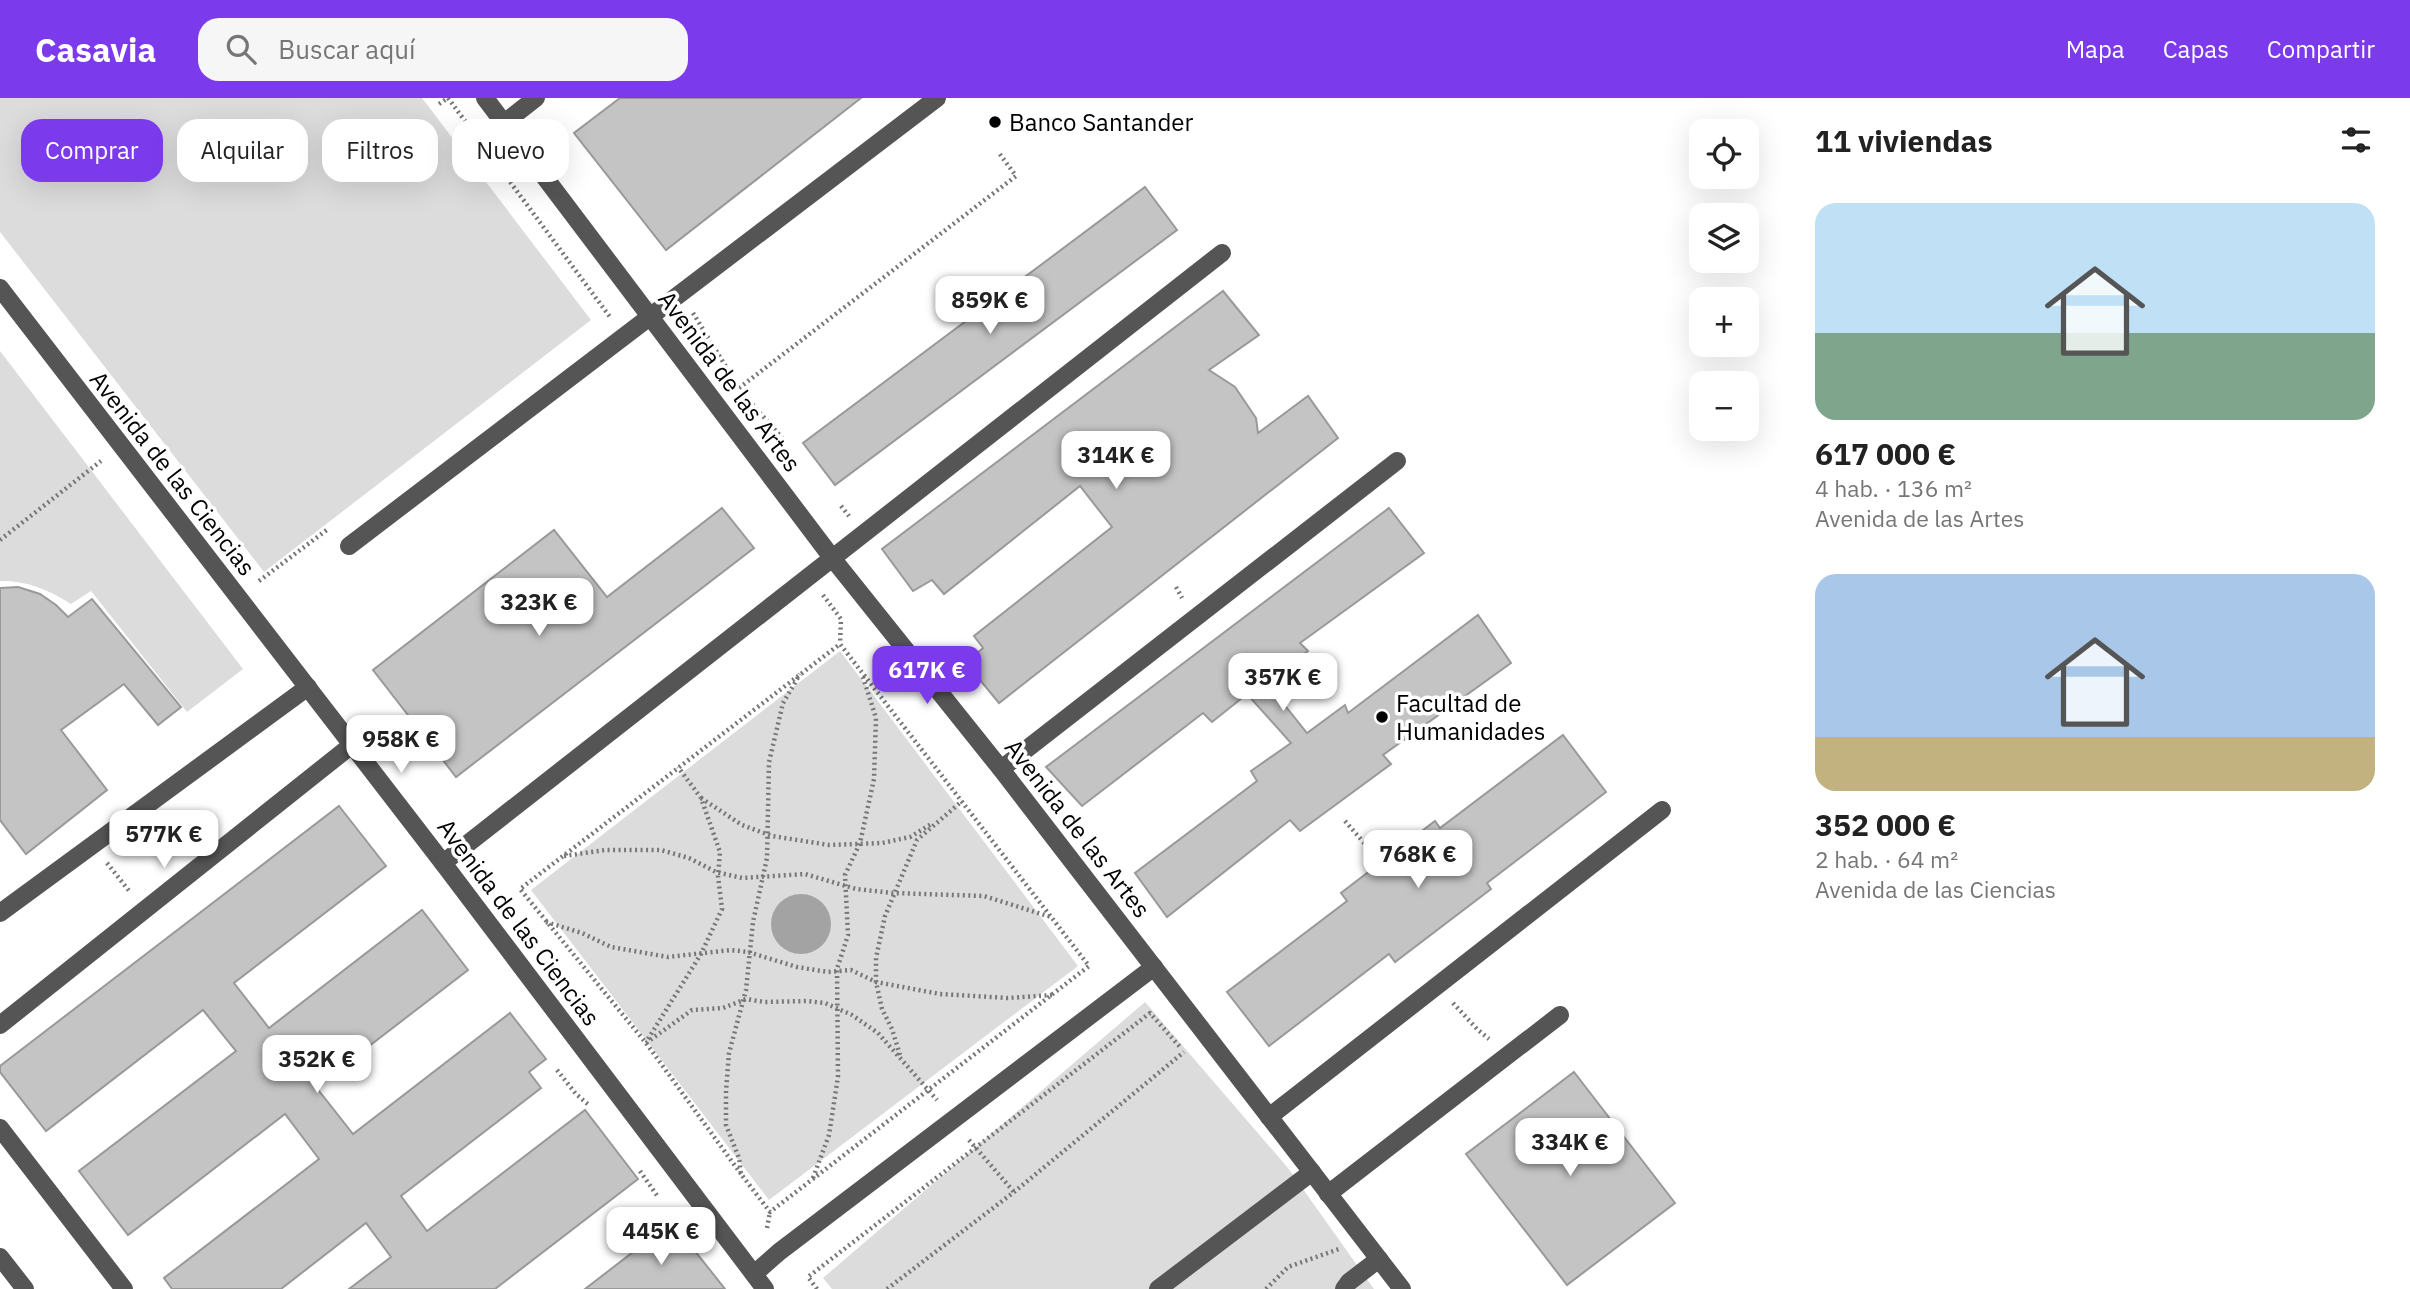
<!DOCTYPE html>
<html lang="es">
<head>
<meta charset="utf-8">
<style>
	body { margin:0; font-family:"IBM Plex Sans",sans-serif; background:#f6f6f6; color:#222; height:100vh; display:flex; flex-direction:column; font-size:26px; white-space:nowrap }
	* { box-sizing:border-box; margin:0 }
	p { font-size:23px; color:#767676 }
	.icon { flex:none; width:38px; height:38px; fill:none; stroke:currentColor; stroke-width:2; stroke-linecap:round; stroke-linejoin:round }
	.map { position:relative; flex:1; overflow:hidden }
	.sheet { display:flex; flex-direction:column; background:#fff; width:630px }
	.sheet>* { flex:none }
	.top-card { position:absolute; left:21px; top:21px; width:665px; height:63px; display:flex; gap:14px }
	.buttons { position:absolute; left:1689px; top:21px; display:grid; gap:14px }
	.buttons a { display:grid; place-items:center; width:70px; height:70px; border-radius:14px; background:#fff; box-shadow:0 7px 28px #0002; font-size:35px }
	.price { position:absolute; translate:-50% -60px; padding:0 16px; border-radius:14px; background:#fff; color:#222; font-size:23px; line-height:46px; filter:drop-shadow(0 2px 4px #0008) }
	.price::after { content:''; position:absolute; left:50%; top:42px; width:21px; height:16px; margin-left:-10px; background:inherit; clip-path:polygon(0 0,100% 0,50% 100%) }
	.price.on { background:#7c3aed; color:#fff }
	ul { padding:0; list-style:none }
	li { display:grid; align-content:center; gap:14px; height:371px; padding:0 35px }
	li span { display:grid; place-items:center; height:217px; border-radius:21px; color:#555 }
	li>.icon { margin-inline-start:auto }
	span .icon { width:126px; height:126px; fill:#fffc; stroke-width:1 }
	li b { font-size:30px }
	h2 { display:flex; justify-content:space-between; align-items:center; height:84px; padding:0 35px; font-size:30px }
	.tag { padding:0 24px; border-radius:21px; background:#fff; box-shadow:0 7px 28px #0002; font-size:24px; line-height:63px }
	.tag.on { background:#7c3aed; color:#fff }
	header { display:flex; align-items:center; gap:42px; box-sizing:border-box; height:98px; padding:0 35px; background:#7c3aed; color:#fff }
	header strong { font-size:33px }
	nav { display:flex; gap:38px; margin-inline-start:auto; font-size:24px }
	.search { width:490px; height:63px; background:#f6f6f6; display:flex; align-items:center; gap:18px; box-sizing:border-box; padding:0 24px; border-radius:21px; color:#767676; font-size:26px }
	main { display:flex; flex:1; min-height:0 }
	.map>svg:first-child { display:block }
</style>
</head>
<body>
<header>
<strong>Casavia</strong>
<div class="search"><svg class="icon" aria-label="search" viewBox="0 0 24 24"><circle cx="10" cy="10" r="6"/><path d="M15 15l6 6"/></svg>Buscar aquí</div>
<nav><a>Mapa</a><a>Capas</a><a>Compartir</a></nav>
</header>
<main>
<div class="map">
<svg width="1780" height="1191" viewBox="0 0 1780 1191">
	<rect width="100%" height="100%" fill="#fff"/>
	<!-- green -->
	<g fill="#dcdcdc">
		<path d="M 0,0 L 422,0 L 591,222 L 264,474 L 0,134 Z"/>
		<path d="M 0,253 L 243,571 L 187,614 L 91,493 L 71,506 C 47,491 28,483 0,483 Z"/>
		<path d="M 840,553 L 1078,868 L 769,1102 L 531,792 Z"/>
		<path d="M 1145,904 L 1288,1070 L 1374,1191 L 832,1191 L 823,1180 Z"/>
	</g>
	<!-- water -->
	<circle fill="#a3a3a3" cx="801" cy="826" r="30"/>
	<!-- building -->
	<g fill="#c4c4c4" stroke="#999" stroke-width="2">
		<path d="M 620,0 L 861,0 L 666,152 L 574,35 Z"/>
		<path d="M 1145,89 L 1177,132 L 835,387 L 803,345 Z"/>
		<path d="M 1223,193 L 1259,237 L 1209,272 L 1235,289 L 1256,320 L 1258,335 L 1308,298 L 1338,340 L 999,605 L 966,565 L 983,550 L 974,538 L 1112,429 L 1080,388 L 944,496 L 932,482 L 913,493 L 882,451 Z"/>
		<path d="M 722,410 L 754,450 L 456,679 L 373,572 L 554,432 L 607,499 Z"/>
		<path d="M 1389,410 L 1424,455 L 1300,545 L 1308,553 L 1267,585 L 1307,635 L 1345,607 L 1348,615 L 1478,517 L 1511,565 L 1383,657 L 1391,666 L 1300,733 L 1290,722 L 1167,819 L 1135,775 L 1257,683 L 1251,673 L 1291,645 L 1247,596 L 1212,624 L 1203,615 L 1082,708 L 1046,669 Z"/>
		<path d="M 18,489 L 40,496 L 56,507 L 68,519 L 92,501 L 181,609 L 158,627 L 124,586 L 61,632 L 107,692 L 26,756 L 0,722 L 0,490 Z"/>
		<path d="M 1563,637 L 1606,694 L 1487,785 L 1491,791 L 1395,864 L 1389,856 L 1269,948 L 1227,894 L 1347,803 L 1341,795 L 1435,723 L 1440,730 Z"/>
		<path d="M 339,708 L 386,768 L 234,885 L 269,930 L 422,812 L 468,872 L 316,989 L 353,1036 L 510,915 L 546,961 L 529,974 L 541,990 L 401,1098 L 427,1133 L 585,1012 L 638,1081 L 495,1191 L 349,1191 L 391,1159 L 366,1125 L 281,1191 L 172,1191 L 164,1180 L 319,1061 L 285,1016 L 128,1137 L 79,1073 L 236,953 L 203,912 L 46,1033 L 0,974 L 0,968 Z"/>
		<path d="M 1574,974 L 1675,1105 L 1567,1187 L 1466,1056 Z"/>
		<path d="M 672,1124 L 725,1191 L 585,1191 Z"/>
	</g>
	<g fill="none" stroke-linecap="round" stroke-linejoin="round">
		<!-- path -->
		<g stroke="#777" stroke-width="4.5" stroke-dasharray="2 3.5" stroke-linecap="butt">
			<path d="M 448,0 L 610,219"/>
			<path d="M 439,6 L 448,0"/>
			<path d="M 693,215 L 736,285"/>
			<path d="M 739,290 L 1016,78 L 999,55"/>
			<path d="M 745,298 L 784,342"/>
			<path d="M 841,408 L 849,418"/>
			<path d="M 0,442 L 101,363"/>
			<path d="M 259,483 L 328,431"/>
			<path d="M 1176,489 L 1182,500"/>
			<path d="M 823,497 L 841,521 L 840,546"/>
			<path d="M 701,700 L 742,727 L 772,738 L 829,747 L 882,745 L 910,739 L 933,725"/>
			<path d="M 1345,723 L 1373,755"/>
			<path d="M 564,758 L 605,752 L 661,752 L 689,760 L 716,774 L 742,780 L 805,776 L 856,791 L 893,795 L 984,798 L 1051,819"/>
			<path d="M 107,765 L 130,794"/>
			<path d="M 546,824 L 582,835 L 611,849 L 668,859 L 731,852 L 748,854 L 797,869 L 828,874 L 851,872 L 876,884 L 940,896 L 1008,900 L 1052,897"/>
			<path d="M 1453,905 L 1478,932 L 1489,941"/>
			<path d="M 648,941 L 701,856 L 722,811 L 718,778 L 720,754 L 701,700 L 678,669"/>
			<path d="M 646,945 L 692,912 L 723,910 L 746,901 L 764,904 L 806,903 L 825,905 L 852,917 L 878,935 L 937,1002"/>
			<path d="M 900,957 L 892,931 L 882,911 L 876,884 L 876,860 L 885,818 L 917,742 L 962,703"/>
			<path d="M 557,972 L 576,996 L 590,1008"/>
			<path d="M 969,1042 L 1014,1094"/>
			<path d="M 640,1073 L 658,1099"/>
			<path d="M 741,1076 L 646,945 L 520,791 L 840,546 L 1089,868 L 770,1114 L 741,1076 L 739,1060 L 726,1027 L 726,993 L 729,955 L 746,892 L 753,824 L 767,760 L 769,664 L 783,605 L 800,576"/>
			<path d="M 813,1080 L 829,1037 L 838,979 L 837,871 L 848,837 L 845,777 L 860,745 L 874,681 L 876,620 L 863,579"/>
			<path d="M 767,1130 L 770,1114"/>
			<path d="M 817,1191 L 808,1179 L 1150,915 L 1180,949"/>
			<path d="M 887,1191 L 1014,1094 L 1184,954"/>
			<path d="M 1266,1191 L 1288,1169 L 1339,1151"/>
		</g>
		<!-- minor -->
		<g stroke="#555" stroke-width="18">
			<path d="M 485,0 L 833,461 L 1001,671 L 1402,1191"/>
			<path d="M 504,25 L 536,0"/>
			<path d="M 0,190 L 443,765 L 765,1191"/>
			<path d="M 349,448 L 937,0"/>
			<path d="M 1001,671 L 1397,363"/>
			<path d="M 443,765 L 1222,155"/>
			<path d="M 0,815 L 308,589"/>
			<path d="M 0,927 L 353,646"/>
			<path d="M 1269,1019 L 1662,712"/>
			<path d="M 0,1030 L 124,1191"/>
			<path d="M 1328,1096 L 1560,917"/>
			<path d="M 0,1159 L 25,1191"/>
			<path d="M 754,1176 L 779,1154 L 1154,869"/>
			<path d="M 1158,1191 L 1312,1074"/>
			<path d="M 1344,1191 L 1349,1184 L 1379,1161"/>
		</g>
	</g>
	<!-- markers -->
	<g fill="#000" stroke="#fff" stroke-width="2.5">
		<circle cx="995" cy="24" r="7"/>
		<circle cx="1382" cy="619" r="7"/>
	</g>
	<g text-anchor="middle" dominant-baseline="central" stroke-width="7" stroke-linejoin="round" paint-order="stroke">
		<!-- poi labels -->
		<g font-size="24" fill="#000" stroke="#fff" text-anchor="start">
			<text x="1009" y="24">Banco Santander</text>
			<text x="1396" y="605">Facultad de<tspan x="1396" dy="28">Humanidades</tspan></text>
		</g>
		<!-- street labels -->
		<g font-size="24" fill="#000" stroke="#fff">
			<text transform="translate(730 283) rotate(53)">Avenida de las Artes</text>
			<text transform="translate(173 375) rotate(52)">Avenida de las Ciencias</text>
			<text transform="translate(1078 730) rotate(52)">Avenida de las Artes</text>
			<text transform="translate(519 824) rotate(53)">Avenida de las Ciencias</text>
		</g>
	</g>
</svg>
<div class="buttons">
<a><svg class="icon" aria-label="locate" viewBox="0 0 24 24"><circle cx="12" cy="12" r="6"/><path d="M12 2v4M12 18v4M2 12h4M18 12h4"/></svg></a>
<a><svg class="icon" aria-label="layers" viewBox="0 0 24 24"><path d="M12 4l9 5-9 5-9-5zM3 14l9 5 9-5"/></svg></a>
<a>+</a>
<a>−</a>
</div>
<b class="price" style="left:990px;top:238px">859K €</b>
<b class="price" style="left:1116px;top:393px">314K €</b>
<b class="price" style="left:539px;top:540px">323K €</b>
<b class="price on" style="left:927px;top:608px">617K €</b>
<b class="price" style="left:1283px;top:615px">357K €</b>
<b class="price" style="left:401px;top:677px">958K €</b>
<b class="price" style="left:164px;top:772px">577K €</b>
<b class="price" style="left:1418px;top:792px">768K €</b>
<b class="price" style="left:317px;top:997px">352K €</b>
<b class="price" style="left:1570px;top:1080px">334K €</b>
<b class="price" style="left:661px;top:1169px">445K €</b>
<div class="top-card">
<a class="tag on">Comprar</a>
<a class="tag">Alquilar</a>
<a class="tag">Filtros</a>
<a class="tag">Nuevo</a>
</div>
</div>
<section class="sheet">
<h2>11 viviendas<svg class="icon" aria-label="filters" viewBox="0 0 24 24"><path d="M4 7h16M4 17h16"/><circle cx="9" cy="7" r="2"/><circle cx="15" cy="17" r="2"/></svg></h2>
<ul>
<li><span style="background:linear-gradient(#bfe0f5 60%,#7fa58c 0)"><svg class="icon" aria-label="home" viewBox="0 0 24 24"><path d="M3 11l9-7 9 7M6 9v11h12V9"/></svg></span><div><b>617 000 €</b><p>4 hab. · 136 m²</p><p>Avenida de las Artes</p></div></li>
<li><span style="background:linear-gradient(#a9c7e8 75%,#c2b280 0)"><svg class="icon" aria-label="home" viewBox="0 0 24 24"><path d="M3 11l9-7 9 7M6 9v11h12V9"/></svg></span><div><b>352 000 €</b><p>2 hab. · 64 m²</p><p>Avenida de las Ciencias</p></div></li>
</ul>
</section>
</main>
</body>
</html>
